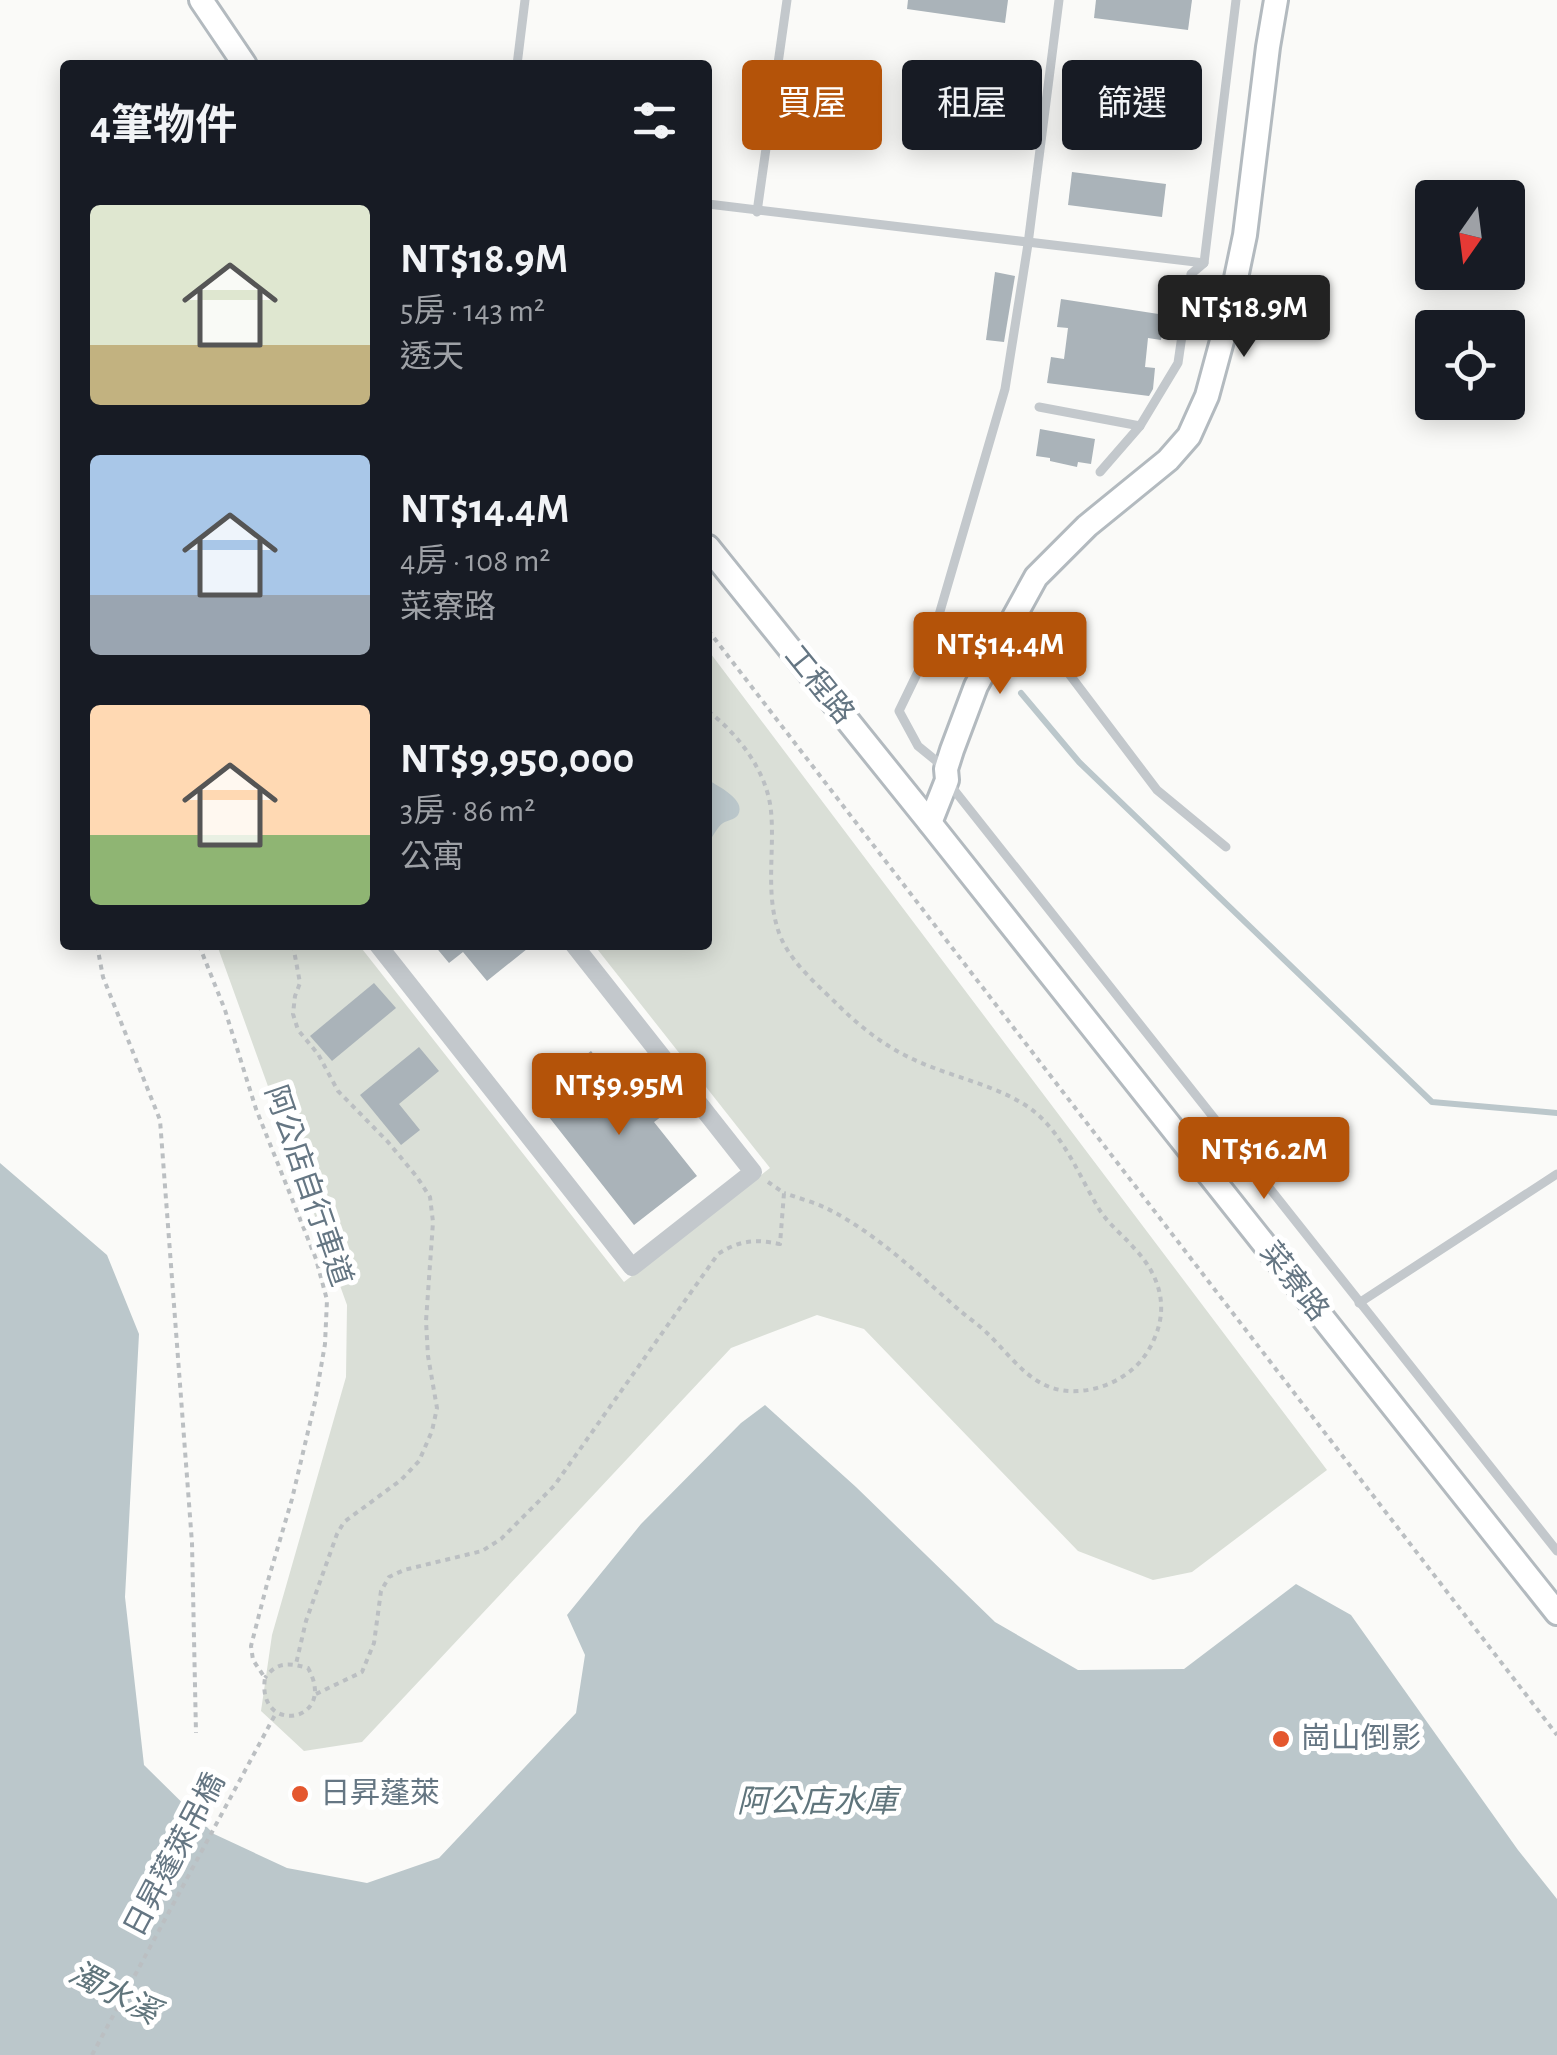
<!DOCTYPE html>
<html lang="zh-TW">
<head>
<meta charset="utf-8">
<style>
	body { margin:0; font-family:"Alegreya Sans","Noto Sans TC",sans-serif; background:#242831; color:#f1f3f6; height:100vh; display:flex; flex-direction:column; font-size:38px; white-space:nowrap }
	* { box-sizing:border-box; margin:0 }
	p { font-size:32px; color:#9ea1a6 }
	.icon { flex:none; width:55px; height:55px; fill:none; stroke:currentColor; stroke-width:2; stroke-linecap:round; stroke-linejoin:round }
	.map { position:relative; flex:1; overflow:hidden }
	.panel { position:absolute; left:60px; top:60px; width:652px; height:890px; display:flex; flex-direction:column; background:#171b24; border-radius:10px; box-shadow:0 5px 25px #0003 }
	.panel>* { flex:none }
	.hud { position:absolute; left:742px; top:60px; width:662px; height:90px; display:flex; gap:20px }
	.needle { width:65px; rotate:194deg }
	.buttons { position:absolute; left:1415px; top:180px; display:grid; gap:20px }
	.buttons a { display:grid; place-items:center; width:110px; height:110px; border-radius:10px; background:#171b24; box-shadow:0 5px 25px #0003; font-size:50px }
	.price { position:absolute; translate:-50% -85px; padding:0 22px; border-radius:10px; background:#b45309; color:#fff; font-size:32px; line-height:65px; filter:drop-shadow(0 2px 5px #0008) }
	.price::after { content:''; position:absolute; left:50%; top:60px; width:30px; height:22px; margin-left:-15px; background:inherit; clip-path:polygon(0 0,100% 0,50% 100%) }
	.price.selected { background:#222; color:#fff }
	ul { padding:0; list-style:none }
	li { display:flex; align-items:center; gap:30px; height:250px; padding:0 30px }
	li span { display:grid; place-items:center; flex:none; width:280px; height:200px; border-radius:10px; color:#555 }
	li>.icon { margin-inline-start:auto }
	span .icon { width:120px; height:120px; fill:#fffc; stroke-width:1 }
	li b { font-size:42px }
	h2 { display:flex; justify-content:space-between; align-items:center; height:120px; padding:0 30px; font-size:42px }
	.chip { padding:0 35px; border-radius:10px; background:#171b24; box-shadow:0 5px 25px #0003; font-size:35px; line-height:90px }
	.chip.selected { background:#b45309; color:#fff }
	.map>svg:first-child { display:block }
</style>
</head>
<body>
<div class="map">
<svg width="1557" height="2055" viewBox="0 0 1557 2055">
	<rect width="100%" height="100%" fill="#fafaf8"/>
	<!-- green -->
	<path fill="#dadfd7" d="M 708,650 L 1327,1470 L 1192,1572 L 1153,1580 L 1078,1551 L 864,1329 L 817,1315 L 731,1348 L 362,1742 L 304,1751 L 261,1711 L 272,1635 L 346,1377 L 347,1305 L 217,945 L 359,945 L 624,1282 L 770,1168 L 594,945 L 708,945 Z"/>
	<!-- water -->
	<g fill="#bbc7cb">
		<path d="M 708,780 C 718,786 747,800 738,815 C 734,820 728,820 723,823 C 717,827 713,837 708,843 Z"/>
		<path d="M 0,1163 L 107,1255 L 139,1334 L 125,1597 L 144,1765 L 214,1834 L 287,1868 L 367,1883 L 439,1858 L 576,1713 L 585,1655 L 567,1615 L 641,1524 L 741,1423 L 765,1405 L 856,1487 L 995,1622 L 1078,1670 L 1184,1669 L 1296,1584 L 1351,1615 L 1518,1850 L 1557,1899 L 1557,2055 L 0,2055 Z"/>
	</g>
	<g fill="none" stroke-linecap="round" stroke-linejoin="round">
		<!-- stream -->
		<path stroke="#bbc7cb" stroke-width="6" d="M 1021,693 L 1079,762 L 1432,1102 L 1557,1113"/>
	</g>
	<!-- building -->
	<g fill="#aab3b9">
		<path d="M 908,0 L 1008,0 L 1005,23 L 907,9 Z"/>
		<path d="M 1096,0 L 1192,0 L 1188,30 L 1094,18 Z"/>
		<path d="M 1092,79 L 1186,92 L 1181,124 L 1087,111 Z"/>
		<path d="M 1072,172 L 1166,184 L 1162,217 L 1068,205 Z"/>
		<path d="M 995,272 L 1015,276 L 1004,342 L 986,340 Z"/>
		<path d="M 1061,299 L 1165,315 L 1161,340 L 1148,338 L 1145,367 L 1155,368 L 1153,389 L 1149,396 L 1047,383 L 1051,357 L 1064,359 L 1068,328 L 1057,327 Z"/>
		<path d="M 1040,429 L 1095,439 L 1091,464 L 1078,462 L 1077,467 L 1050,461 L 1050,458 L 1036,456 Z"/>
		<path d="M 434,945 L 532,945 L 487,981 L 463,952 L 449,963 Z"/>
		<path d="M 374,983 L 396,1008 L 332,1061 L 310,1036 Z"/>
		<path d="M 419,1047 L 439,1071 L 399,1104 L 420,1130 L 401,1145 L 360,1095 Z"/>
		<path d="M 591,1051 L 631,1101 L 650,1087 L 669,1111 L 654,1122 L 697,1176 L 634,1225 L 545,1112 L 566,1096 L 553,1081 Z"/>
	</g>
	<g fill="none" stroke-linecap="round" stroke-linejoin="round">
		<defs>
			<g id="secondary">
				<path d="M 201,0 L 245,65"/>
				<path d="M 708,547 L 930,823 L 1557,1613"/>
				<path d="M 930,823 L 947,780 L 946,769 L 952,750 L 976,686 L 1036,577 L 1087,526 L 1168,460 L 1189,436 L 1207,396 L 1226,326 L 1245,235 L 1268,47 L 1276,0"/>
			</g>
		</defs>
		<!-- secondary casing -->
		<use href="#secondary" stroke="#b3babf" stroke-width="28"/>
		<!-- path -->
		<g stroke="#bbbfc2" stroke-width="4" stroke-dasharray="5 5" stroke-linecap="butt">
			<path d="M 708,630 L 1557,1735"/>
			<path d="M 708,711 C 738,734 767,771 771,811 C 775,853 764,897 781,938 C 793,965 820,987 840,1007 C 869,1035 896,1054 934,1068 C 966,1080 1003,1089 1031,1109 C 1063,1133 1079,1176 1099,1209 C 1109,1225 1122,1234 1134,1248 C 1158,1273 1169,1304 1155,1337 C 1148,1354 1138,1367 1122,1377 C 1100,1391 1067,1397 1043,1384 C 1022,1374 1004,1349 987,1333 C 978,1324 967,1317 958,1309 C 917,1273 876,1233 826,1208 C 813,1202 798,1198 784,1193"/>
			<path d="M 97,945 L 103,977 L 160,1120 L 192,1543 L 196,1733"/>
			<path d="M 199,945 L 225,1010 L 256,1109 L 316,1259 L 327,1300 L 325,1344 L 315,1402 L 292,1499 L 267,1584 L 251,1646 L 253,1660 L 265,1678 C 256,1736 339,1723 308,1668 C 290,1663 277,1661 265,1678"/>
			<path d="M 293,945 L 300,983 L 295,996 L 293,1014 L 298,1030 L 318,1054 L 338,1091 L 388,1142 L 417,1177 L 430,1197 L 433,1222 L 426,1321 L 428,1356 L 437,1408 L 432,1431 L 419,1461 L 401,1480 L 344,1522 L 337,1534 L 306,1621 L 296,1664"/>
			<path d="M 316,1694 L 362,1672 L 374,1643 L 381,1591 L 389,1577 L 404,1570 L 482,1551 L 501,1539 L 554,1486 L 718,1254 C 740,1240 755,1239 780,1244 L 784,1193 L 768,1182"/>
			<path d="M 92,2055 L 276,1713"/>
		</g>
		<!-- lane -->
		<g stroke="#c3c8cc" stroke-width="9">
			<path d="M 517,65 L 525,0"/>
			<path d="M 708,204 L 1204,263 L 1236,0"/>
			<path d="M 757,212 L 787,0"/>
			<path d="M 1039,407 L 1140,426"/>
			<path d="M 1100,472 L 1140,426 L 1178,363 L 1191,274 L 1204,263"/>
			<path d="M 1009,628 L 1054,654 L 1157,790 L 1226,847"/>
			<path d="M 945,768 L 918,746 L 899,711 L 929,649 L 1005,389 L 1028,244 L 1059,0"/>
			<path d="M 947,781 L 1557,1551"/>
			<path d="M 1359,1303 L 1557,1174"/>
		</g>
		<!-- street -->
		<path stroke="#c3c8cc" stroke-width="18" d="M 378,945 L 632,1267 L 753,1172 L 574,945"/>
		<!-- secondary -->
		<use href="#secondary" stroke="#fff" stroke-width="22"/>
	</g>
	<!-- markers -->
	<g fill="#e4572e" stroke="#fff" stroke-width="4">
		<circle cx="1281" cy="1739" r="10"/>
		<circle cx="300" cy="1794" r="10"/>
	</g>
	<g text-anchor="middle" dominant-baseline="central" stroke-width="10" stroke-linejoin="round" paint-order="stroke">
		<!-- street labels -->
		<g font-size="30" fill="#657683" stroke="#fff">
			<text transform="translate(819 685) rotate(51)">工程路</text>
			<text transform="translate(308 1186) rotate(71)">阿公店自行車道</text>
			<text transform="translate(1294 1282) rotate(52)">菜寮路</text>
			<text transform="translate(175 1855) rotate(-62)">日昇蓬萊吊橋</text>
		</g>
		<!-- poi labels -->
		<g font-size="30" fill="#657683" stroke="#fff" text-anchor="start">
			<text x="1301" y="1739">崗山倒影</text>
			<text x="320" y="1794">日昇蓬萊</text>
		</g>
		<!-- water labels -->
		<g font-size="32" font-style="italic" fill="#60757c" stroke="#fff">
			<text x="817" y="1802">阿公店水庫</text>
			<text transform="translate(114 1993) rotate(28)">濁水溪</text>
		</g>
	</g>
</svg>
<div class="buttons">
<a><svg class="needle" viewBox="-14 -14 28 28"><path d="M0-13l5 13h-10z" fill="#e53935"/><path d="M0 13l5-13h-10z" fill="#9ea1a6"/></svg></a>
<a><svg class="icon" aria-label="locate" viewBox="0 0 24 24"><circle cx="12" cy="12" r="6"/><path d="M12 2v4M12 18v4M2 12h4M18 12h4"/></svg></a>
</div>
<b class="price selected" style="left:1244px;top:360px">NT$18.9M</b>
<b class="price" style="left:1000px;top:697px">NT$14.4M</b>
<b class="price" style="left:619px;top:1138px">NT$9.95M</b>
<b class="price" style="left:1264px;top:1202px">NT$16.2M</b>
<div class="hud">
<a class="chip selected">買屋</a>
<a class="chip">租屋</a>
<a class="chip">篩選</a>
</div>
<section class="panel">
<h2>4筆物件<svg class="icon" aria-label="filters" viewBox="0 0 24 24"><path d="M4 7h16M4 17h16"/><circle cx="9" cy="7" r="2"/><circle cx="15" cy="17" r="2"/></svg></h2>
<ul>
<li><span style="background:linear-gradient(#dfe7d0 70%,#c2b280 0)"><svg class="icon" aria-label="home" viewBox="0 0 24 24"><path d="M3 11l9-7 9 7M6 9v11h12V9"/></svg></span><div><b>NT$18.9M</b><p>5房 · 143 m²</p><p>透天</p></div></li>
<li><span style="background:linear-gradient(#a9c7e8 70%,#9aa5b1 0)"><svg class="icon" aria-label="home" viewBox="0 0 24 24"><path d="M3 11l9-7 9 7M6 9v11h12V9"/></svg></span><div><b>NT$14.4M</b><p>4房 · 108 m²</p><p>菜寮路</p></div></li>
<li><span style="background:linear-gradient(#ffd9b3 65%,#8fb573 0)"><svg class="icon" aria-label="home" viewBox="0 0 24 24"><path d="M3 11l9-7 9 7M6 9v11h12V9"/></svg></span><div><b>NT$9,950,000</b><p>3房 · 86 m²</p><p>公寓</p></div></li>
</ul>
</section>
</div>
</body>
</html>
